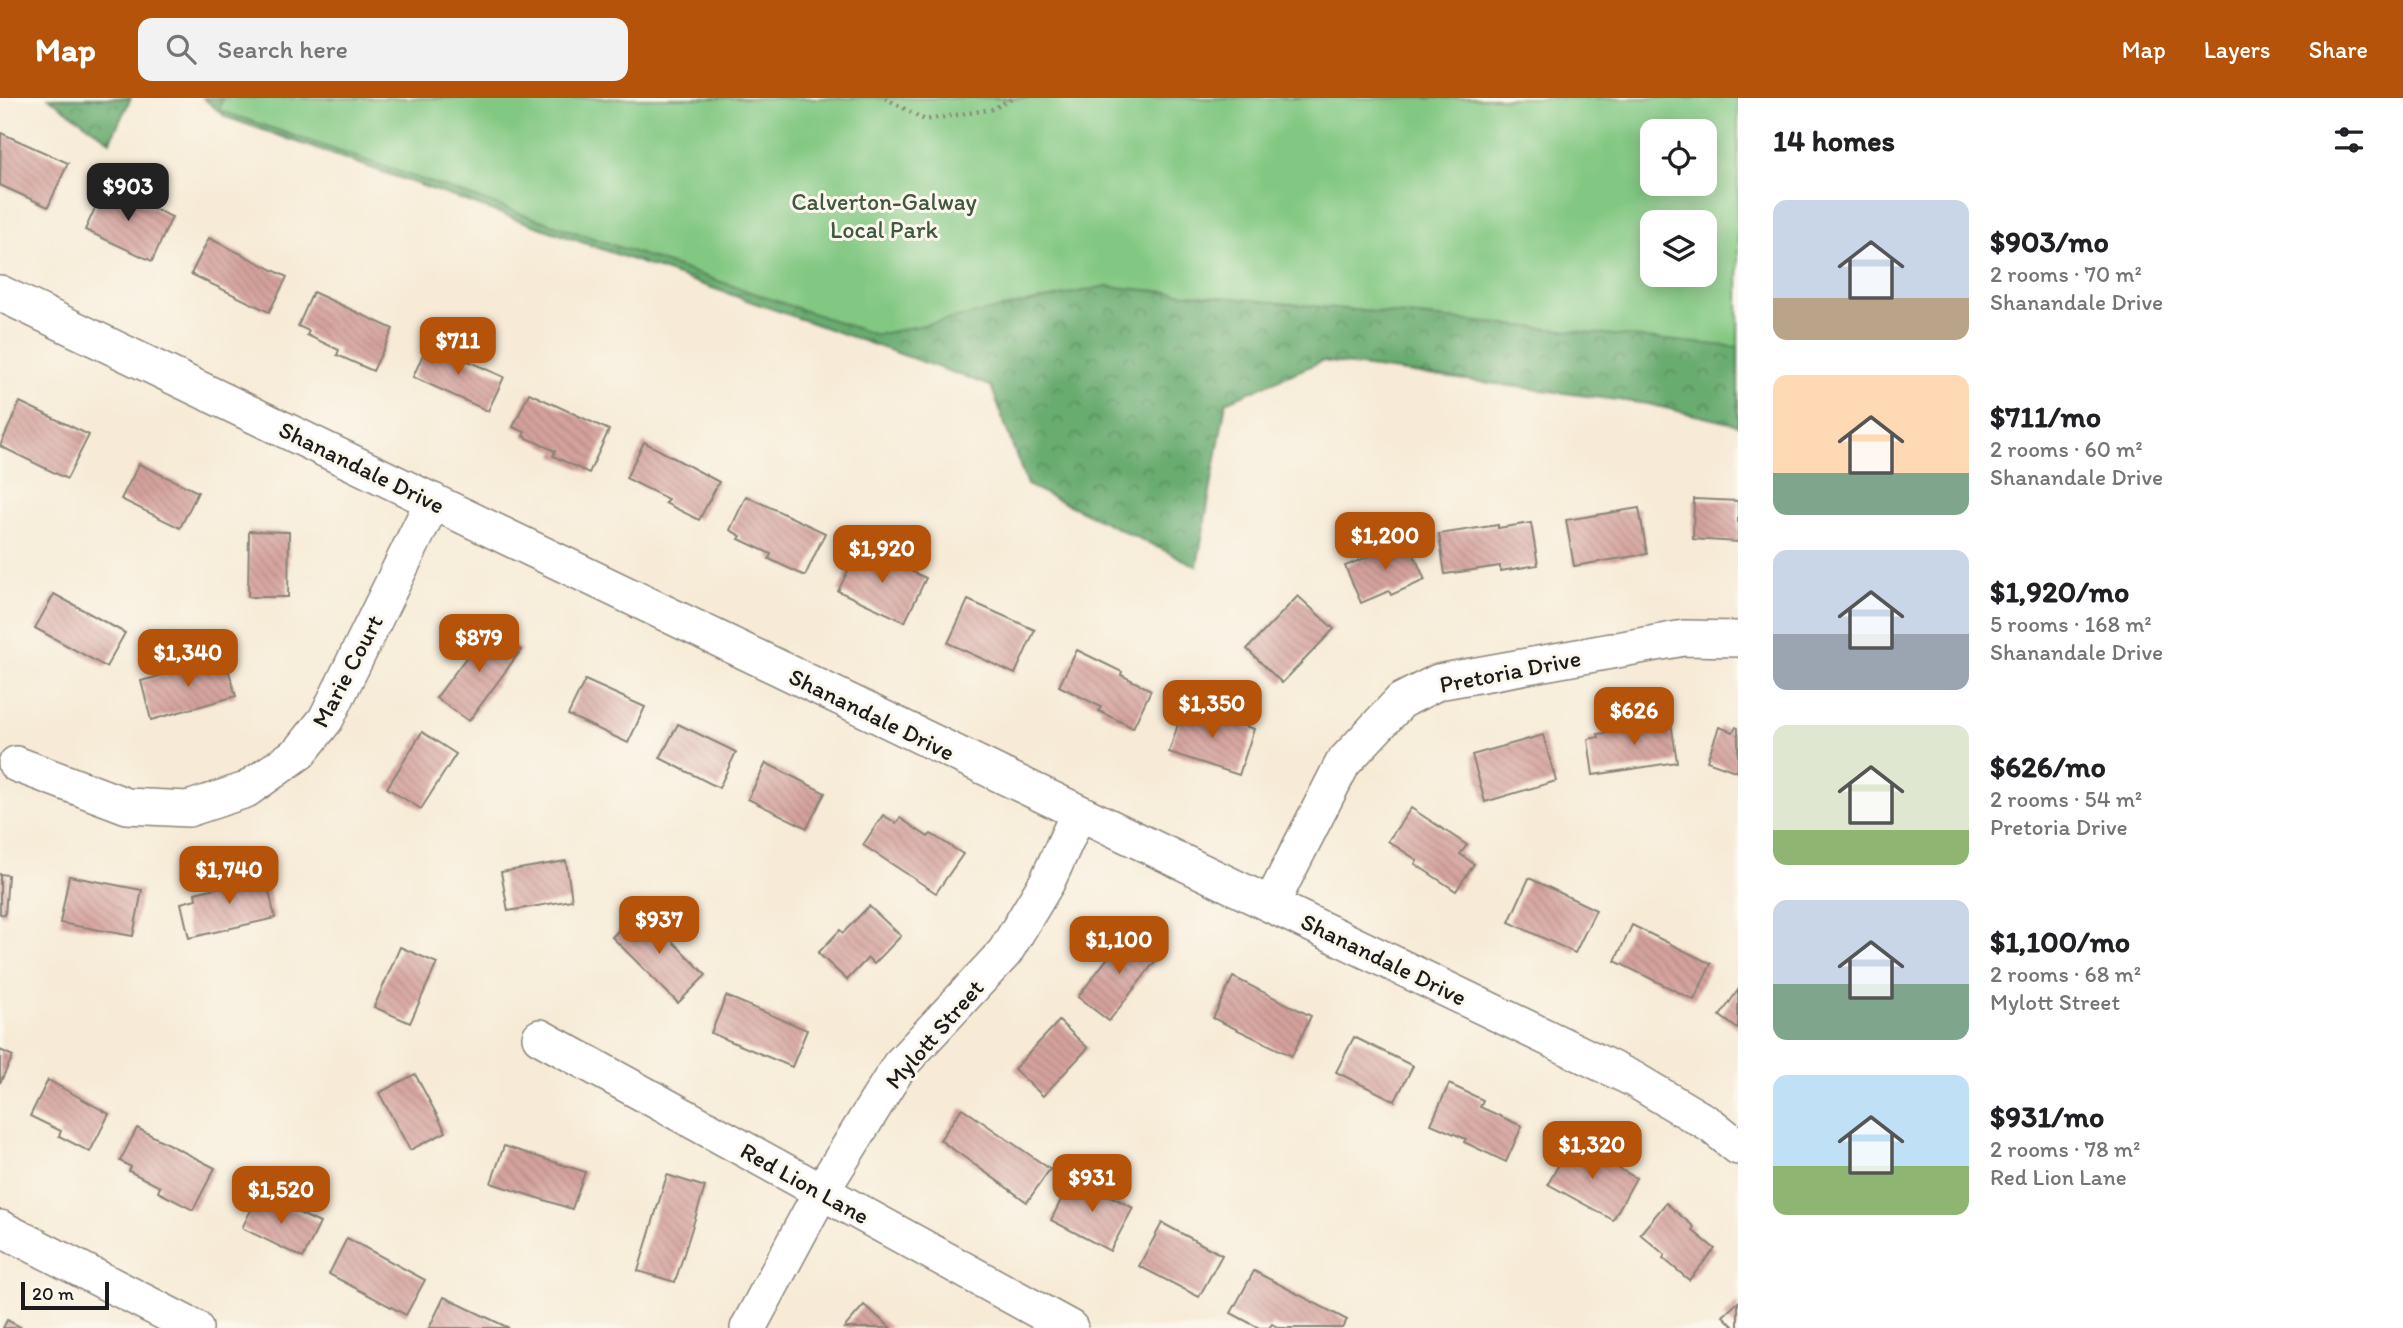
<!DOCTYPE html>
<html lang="en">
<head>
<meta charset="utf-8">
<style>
	body { margin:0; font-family:Itim,sans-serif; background:#f2f2f2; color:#202124; height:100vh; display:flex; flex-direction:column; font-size:26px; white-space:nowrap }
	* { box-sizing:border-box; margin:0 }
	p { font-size:23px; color:#757577 }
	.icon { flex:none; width:38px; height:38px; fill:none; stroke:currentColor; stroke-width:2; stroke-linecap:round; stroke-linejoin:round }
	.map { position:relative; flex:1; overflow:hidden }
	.side { display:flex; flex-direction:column; background:#fff; width:665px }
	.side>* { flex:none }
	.controls { position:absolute; left:1640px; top:21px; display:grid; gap:14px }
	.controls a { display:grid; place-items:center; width:77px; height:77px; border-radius:14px; background:#fff; box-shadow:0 4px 18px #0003; font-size:35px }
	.scale { position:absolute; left:21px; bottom:18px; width:88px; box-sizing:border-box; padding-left:7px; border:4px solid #1c1c1c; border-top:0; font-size:19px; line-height:24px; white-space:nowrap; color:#1c1c1c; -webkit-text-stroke:5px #fbf7ec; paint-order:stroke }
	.price { position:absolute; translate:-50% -60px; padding:0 16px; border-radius:14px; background:#b45309; color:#fff; font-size:23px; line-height:46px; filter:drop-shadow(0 2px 4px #0008) }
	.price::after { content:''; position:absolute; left:50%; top:42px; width:21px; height:16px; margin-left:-10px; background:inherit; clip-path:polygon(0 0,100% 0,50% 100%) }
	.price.active { background:#222; color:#fff }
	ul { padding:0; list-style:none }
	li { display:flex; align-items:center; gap:21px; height:175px; padding:0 35px }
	li span { display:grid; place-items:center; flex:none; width:196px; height:140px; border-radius:14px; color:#555 }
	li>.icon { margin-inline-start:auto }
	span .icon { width:84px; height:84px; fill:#fffc; stroke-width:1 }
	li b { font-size:30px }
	h2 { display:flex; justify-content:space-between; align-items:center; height:84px; padding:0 35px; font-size:30px }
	header { display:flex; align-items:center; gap:42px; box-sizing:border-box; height:98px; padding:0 35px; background:#b45309; color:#fff }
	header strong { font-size:33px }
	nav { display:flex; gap:38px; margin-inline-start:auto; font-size:24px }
	.search { width:490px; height:63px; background:#f2f2f2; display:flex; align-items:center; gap:18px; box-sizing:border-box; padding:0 24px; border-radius:14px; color:#757577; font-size:26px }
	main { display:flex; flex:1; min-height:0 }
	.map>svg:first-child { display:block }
</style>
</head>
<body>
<header>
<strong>Map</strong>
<div class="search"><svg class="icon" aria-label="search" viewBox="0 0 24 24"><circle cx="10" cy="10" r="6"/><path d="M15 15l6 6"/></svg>Search here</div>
<nav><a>Map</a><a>Layers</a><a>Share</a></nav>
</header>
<main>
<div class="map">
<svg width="1738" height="1230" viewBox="0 0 1738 1230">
	<defs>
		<pattern id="forest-crowns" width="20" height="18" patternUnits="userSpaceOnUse" patternTransform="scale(1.75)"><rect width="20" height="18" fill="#69ac70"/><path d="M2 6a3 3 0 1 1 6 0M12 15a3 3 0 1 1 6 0" fill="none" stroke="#568b5b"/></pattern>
		<pattern id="building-back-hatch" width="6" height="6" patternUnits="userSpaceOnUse" patternTransform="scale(1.75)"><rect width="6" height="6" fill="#d4a19c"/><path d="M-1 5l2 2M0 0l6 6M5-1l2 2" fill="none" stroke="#b58a86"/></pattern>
	</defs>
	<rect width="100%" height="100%" fill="#fbf7ec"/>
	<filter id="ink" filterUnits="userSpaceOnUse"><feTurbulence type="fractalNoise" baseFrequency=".0143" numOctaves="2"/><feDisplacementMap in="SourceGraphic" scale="14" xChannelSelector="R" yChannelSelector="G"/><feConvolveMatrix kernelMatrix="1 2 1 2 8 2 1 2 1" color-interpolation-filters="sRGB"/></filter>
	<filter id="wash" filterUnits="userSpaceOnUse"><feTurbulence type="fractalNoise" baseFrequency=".00686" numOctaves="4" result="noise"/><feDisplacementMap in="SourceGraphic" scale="28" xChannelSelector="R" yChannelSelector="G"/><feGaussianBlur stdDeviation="1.57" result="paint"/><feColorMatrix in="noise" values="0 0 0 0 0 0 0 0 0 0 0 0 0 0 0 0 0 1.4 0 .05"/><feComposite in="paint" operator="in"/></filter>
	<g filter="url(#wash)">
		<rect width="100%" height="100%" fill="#f7ebd7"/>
		<!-- forest -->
		<g fill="url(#forest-crowns)" stroke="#426446" stroke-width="2" fill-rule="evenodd">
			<path d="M 49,0 L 131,0 L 110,43 Z"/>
			<path d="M 203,0 L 1738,0 L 1738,327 L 1648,306 L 1322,263 L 1226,304 L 1197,468 L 1027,387 L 991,288 L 226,19 ZM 1652,33 L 1704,33 L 1704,86 L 1652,86 ZM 1652,124 L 1704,124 L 1704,177 L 1652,177 Z"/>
		</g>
		<!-- park -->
		<path fill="#82c882" stroke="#4f724f" stroke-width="2" fill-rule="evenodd" d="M 223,0 L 1738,0 L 1738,249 L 1106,188 L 876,237 L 219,12 ZM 1652,33 L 1704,33 L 1704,86 L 1652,86 ZM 1652,124 L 1704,124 L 1704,177 L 1652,177 Z"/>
		<g id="blocks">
			<!-- building -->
			<g fill="url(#building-back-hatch)">
				<path d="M 1,35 L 68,65 L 48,109 L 0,87 Z"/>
				<path d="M 105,88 L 172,119 L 152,163 L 85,132 Z"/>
				<path d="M 209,140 L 287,179 L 269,214 L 191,176 Z"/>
				<path d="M 313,194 L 393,231 L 373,273 L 337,257 L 339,252 L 307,237 L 309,233 L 298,228 Z"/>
				<path d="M 428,245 L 504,279 L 488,313 L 413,279 Z"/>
				<path d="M 529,295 L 609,332 L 589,375 L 553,358 L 555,353 L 523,338 L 525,334 L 513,329 Z"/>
				<path d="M 20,304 L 89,337 L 67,381 L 0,348 Z"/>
				<path d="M 644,344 L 719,384 L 699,422 L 665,405 L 668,401 L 626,380 Z"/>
				<path d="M 139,366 L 198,394 L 180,430 L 121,401 Z"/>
				<path d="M 746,398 L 825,435 L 805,478 L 769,461 L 771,456 L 739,441 L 741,438 L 730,432 Z"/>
				<path d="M 1694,401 L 1738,403 L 1738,444 L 1693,441 Z"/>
				<path d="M 1639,410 L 1647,456 L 1574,468 L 1566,422 Z"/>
				<path d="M 1531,425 L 1538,467 L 1500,473 L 1500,468 L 1445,476 L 1439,436 L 1498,427 L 1498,430 Z"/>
				<path d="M 249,433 L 289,434 L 288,499 L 248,499 Z"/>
				<path d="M 1408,443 L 1425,482 L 1391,497 L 1389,493 L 1361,505 L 1345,468 Z"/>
				<path d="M 859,450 L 926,480 L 905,524 L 838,493 Z"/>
				<path d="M 54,496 L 125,535 L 106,569 L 35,530 Z"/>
				<path d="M 1298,498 L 1334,531 L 1282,585 L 1247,551 Z"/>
				<path d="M 968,502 L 1035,532 L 1015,576 L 948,545 Z"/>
				<path d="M 489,529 L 521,552 L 469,623 L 436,600 Z"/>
				<path d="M 1077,552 L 1122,574 L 1121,577 L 1151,592 L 1133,630 L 1099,613 L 1101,609 L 1059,588 Z"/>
				<path d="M 225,560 L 236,598 L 151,622 L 141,583 Z"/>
				<path d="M 585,582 L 645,609 L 628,645 L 568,617 Z"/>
				<path d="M 1184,608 L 1254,631 L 1239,677 L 1169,654 Z"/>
				<path d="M 1670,618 L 1677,664 L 1593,677 L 1588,641 L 1599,639 L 1598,636 L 1633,631 L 1632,623 Z"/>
				<path d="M 678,626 L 736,654 L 719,690 L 660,660 Z"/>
				<path d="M 1719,629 L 1733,634 L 1736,629 L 1738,630 L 1738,674 L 1707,663 Z"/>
				<path d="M 422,634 L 456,656 L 421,711 L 387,690 Z"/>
				<path d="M 1543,637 L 1556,683 L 1485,704 L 1472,657 Z"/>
				<path d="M 766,665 L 825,695 L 807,730 L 748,701 Z"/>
				<path d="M 1411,710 L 1467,747 L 1460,756 L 1474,766 L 1456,793 L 1415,766 L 1417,762 L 1388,743 Z"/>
				<path d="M 883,717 L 896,725 L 900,720 L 928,739 L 931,736 L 963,756 L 936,795 L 863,747 Z"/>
				<path d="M 566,763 L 572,802 L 508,813 L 501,774 Z"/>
				<path d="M 265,774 L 275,820 L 189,840 L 181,805 L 196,801 L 195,795 L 228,787 L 228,783 Z"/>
				<path d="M 0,776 L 8,777 L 5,817 L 0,816 Z"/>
				<path d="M 69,778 L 142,792 L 133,838 L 60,825 Z"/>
				<path d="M 1529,780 L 1596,812 L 1575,855 L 1509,824 Z"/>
				<path d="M 869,808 L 901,838 L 874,866 L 868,860 L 847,882 L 818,855 L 840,832 L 843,835 Z"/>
				<path d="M 640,811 L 706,877 L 678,905 L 612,839 Z"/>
				<path d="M 1632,827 L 1711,866 L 1694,902 L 1615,863 Z"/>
				<path d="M 1129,832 L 1160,857 L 1109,923 L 1078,899 Z"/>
				<path d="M 400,849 L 437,865 L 410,925 L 374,909 Z"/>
				<path d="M 1233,879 L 1311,918 L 1292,958 L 1213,920 Z"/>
				<path d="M 1738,892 L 1738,931 L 1720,918 Z"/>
				<path d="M 726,898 L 807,932 L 792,969 L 711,935 Z"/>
				<path d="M 1059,923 L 1088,950 L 1043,998 L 1014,971 Z"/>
				<path d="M 1354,939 L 1413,968 L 1395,1003 L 1336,974 Z"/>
				<path d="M 0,952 L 13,958 L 0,985 Z"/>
				<path d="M 415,976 L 446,1034 L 410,1052 L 379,995 Z"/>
				<path d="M 48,982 L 109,1016 L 90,1054 L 59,1038 L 61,1033 L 30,1018 Z"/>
				<path d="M 1449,986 L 1483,1002 L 1480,1009 L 1522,1028 L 1506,1064 L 1464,1044 L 1466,1041 L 1431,1026 Z"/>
				<path d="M 962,1010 L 1050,1071 L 1027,1104 L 940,1042 Z"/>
				<path d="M 137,1030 L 215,1070 L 193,1112 L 158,1094 L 160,1089 L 129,1073 L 131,1069 L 120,1063 Z"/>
				<path d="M 1571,1044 L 1636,1080 L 1613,1122 L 1548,1086 Z"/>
				<path d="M 504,1048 L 585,1074 L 572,1111 L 491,1085 Z"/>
				<path d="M 667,1077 L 705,1089 L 675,1184 L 638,1173 Z"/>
				<path d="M 1073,1078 L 1133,1110 L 1110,1153 L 1051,1122 Z"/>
				<path d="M 259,1096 L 320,1125 L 303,1160 L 242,1130 Z"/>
				<path d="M 1666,1105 L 1694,1129 L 1692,1132 L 1715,1151 L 1689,1182 L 1663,1160 L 1665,1157 L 1640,1136 Z"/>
				<path d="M 1162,1125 L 1222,1157 L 1199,1199 L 1139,1168 Z"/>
				<path d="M 347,1140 L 425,1182 L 406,1217 L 329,1176 Z"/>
				<path d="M 1254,1173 L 1347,1222 L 1342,1230 L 1279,1230 L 1272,1226 L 1269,1230 L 1259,1230 L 1231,1215 Z"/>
				<path d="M 444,1199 L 509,1230 L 429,1230 Z"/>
				<path d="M 1738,1204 L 1738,1230 L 1735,1230 L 1723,1218 Z"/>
				<path d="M 864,1207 L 891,1230 L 844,1230 Z"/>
				<path d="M 7,1222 L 22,1230 L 3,1230 Z"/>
			</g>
		</g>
	</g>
	<g filter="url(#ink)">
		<use href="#blocks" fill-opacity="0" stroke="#8a847a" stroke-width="2"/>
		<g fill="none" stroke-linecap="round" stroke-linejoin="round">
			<defs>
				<g id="minor">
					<path d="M 0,195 L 1633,981 L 1712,1028 L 1738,1049"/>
					<path d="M 16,666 L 127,708 L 188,711 L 246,692 L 300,654 L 326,621 L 433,403"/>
					<path d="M 1271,806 L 1343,665 L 1401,603 L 1438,584 L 1684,540 L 1738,541"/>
					<path d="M 540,939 L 1070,1230"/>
					<path d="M 0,1130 L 195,1230"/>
					<path d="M 748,1230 L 821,1094 L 899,968 L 1005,854 L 1047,784 L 1078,716"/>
				</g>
			</defs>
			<!-- minor casing -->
			<use href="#minor" stroke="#8a847a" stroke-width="38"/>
			<!-- path -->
			<path stroke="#8a847a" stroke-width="4.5" stroke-dasharray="2 5" stroke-linecap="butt" d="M 885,0 L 925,22 L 993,11 L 1013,0"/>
			<!-- minor -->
			<use href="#minor" stroke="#fff" stroke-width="35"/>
		</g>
	</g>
	<g text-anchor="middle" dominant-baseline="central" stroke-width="6" stroke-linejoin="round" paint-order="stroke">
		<!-- park labels -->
		<g font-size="24" fill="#405840" stroke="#fbf7ec">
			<text x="884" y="103">Calverton-Galway<tspan x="884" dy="28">Local Park</tspan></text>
		</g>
		<!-- street labels -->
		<g font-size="24" fill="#1c1c1c" stroke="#fbf7ec">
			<text transform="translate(362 369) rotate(26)">Shanandale Drive</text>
			<text transform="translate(347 573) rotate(-62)">Marie Court</text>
			<text transform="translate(1510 573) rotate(-11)">Pretoria Drive</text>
			<text transform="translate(872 616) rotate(26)">Shanandale Drive</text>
			<text transform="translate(1384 861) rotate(26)">Shanandale Drive</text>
			<text transform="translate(934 936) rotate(-49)">Mylott Street</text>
			<text transform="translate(805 1085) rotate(29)">Red Lion Lane</text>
		</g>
	</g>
</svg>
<div class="controls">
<a><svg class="icon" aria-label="locate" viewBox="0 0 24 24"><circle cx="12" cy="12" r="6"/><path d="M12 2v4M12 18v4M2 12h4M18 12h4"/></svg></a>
<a><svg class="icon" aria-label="layers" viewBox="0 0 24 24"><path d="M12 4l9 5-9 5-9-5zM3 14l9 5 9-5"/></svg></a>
</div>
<div class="scale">20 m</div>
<b class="price active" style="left:128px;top:125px">$903</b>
<b class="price" style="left:458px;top:279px">$711</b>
<b class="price" style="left:1385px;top:474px">$1,200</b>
<b class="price" style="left:882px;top:487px">$1,920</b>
<b class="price" style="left:479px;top:576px">$879</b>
<b class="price" style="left:188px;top:591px">$1,340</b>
<b class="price" style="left:1212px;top:642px">$1,350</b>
<b class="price" style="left:1634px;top:649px">$626</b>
<b class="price" style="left:229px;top:808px">$1,740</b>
<b class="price" style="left:659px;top:858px">$937</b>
<b class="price" style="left:1119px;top:878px">$1,100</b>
<b class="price" style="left:1592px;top:1083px">$1,320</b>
<b class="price" style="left:1092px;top:1116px">$931</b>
<b class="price" style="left:281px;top:1128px">$1,520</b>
</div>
<section class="side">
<h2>14 homes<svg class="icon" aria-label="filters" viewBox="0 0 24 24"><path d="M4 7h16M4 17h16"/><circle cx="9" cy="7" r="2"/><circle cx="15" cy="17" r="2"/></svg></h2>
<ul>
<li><span style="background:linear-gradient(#c9d6e8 70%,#b9a48a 0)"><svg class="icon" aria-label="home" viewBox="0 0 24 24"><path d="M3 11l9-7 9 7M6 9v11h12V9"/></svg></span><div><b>$903/mo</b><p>2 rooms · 70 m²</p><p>Shanandale Drive</p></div></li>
<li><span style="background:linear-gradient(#ffd9b3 70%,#7fa58c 0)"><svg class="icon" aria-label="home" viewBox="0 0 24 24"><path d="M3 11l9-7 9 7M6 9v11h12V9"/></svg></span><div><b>$711/mo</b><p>2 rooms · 60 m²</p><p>Shanandale Drive</p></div></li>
<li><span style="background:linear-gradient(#c9d6e8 60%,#9aa5b1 0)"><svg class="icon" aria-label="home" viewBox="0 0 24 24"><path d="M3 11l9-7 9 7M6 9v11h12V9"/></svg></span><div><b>$1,920/mo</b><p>5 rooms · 168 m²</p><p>Shanandale Drive</p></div></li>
<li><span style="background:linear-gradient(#dfe7d0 75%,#8fb573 0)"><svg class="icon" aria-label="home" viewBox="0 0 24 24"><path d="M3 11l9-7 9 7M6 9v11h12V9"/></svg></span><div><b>$626/mo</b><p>2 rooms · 54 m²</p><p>Pretoria Drive</p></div></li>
<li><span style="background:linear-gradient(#c9d6e8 60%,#7fa58c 0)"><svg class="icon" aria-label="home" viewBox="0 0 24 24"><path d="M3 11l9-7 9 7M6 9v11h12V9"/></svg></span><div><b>$1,100/mo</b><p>2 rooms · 68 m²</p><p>Mylott Street</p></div></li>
<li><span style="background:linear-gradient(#bfe0f5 65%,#8fb573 0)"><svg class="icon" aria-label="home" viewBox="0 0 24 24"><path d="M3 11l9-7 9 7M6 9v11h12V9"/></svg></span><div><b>$931/mo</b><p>2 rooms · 78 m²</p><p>Red Lion Lane</p></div></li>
</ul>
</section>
</main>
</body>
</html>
